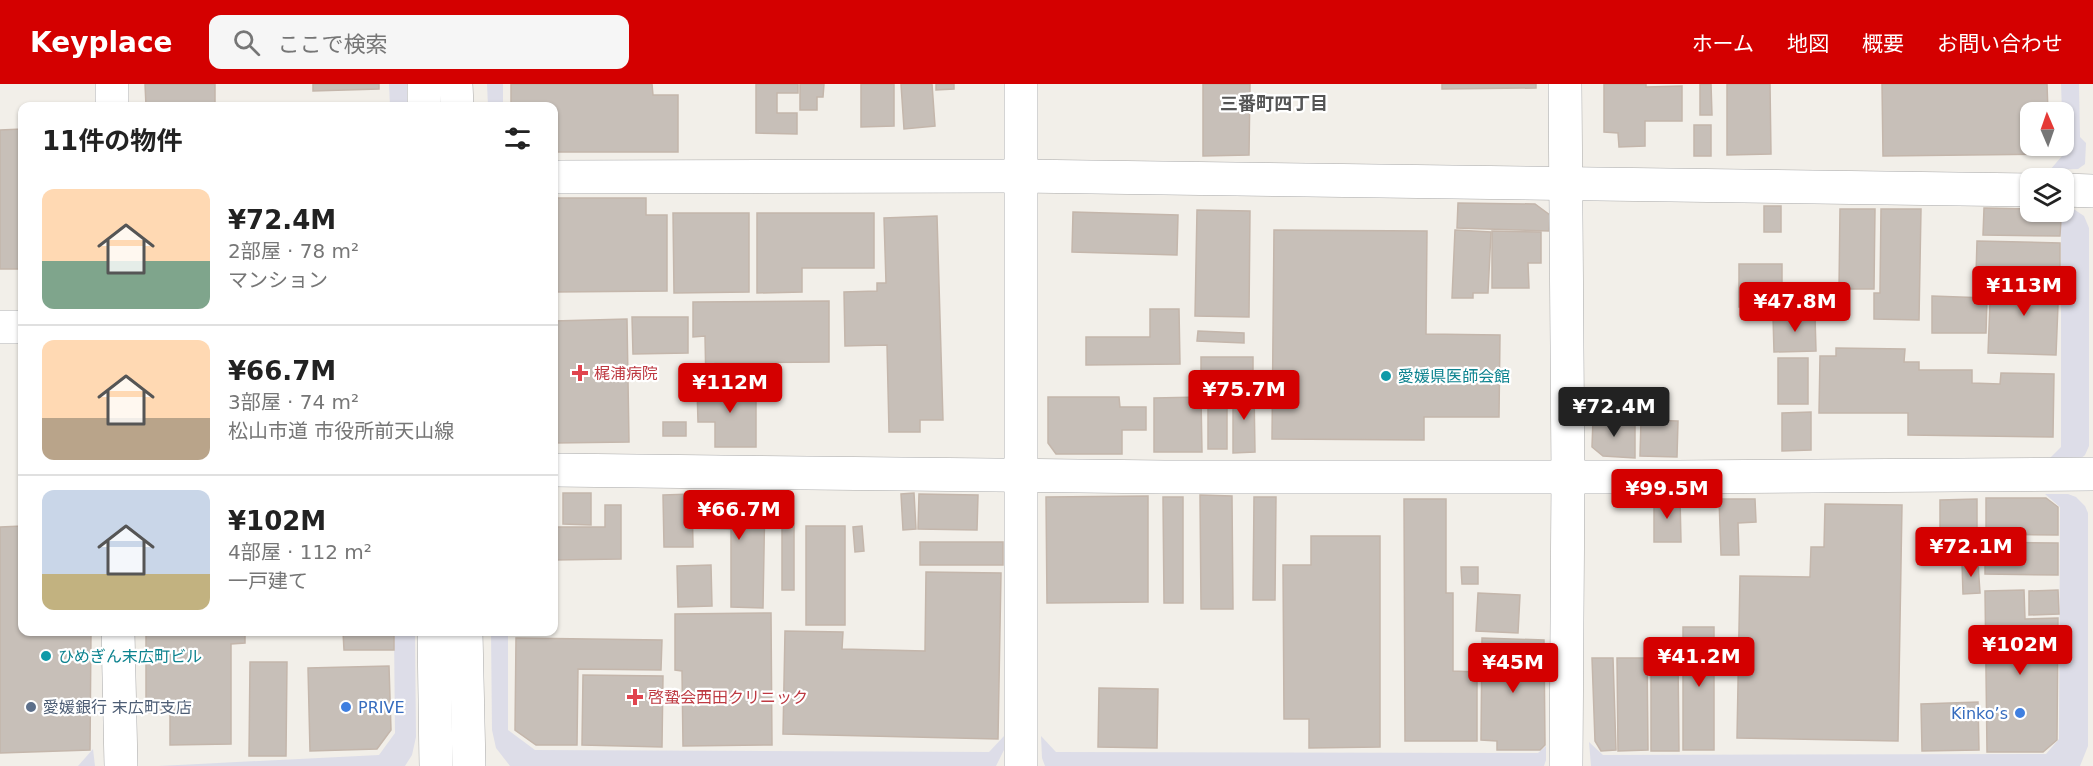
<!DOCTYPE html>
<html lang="ja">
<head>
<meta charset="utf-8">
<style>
	body { margin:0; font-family:"DejaVu Sans","Noto Sans JP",sans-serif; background:#f6f6f6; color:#222; height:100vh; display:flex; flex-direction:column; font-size:22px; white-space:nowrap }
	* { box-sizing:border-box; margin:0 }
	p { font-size:20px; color:#767676 }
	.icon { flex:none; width:33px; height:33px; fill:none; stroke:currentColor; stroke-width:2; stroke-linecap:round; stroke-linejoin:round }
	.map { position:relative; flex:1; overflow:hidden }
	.drawer { position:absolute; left:18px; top:18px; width:540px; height:534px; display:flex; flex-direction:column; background:#fff; border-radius:12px; box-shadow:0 2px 4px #0004 }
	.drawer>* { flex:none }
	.needle { width:39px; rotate:358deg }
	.fabs { position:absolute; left:2020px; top:18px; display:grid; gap:12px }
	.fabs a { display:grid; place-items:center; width:54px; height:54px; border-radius:12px; background:#fff; box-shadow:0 2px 4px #0004; font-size:30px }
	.price { position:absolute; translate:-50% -51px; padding:0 14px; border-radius:6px; background:#d40000; color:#fff; font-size:20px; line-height:39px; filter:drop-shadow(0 2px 3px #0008) }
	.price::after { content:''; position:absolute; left:50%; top:36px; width:18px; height:14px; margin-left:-9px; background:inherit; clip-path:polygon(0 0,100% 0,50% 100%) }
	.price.on { background:#222; color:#fff }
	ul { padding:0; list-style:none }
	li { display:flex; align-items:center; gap:18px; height:150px; padding:0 24px }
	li+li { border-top:2px solid #e0e0e0 }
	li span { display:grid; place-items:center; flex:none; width:168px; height:120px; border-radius:12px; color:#555 }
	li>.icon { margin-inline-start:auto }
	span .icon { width:72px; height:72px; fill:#fffc; stroke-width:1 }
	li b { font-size:26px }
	h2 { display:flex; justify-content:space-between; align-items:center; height:72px; padding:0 24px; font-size:26px }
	header { display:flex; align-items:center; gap:36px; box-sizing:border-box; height:84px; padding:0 30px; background:#d40000; color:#fff }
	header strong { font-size:28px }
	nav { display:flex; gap:33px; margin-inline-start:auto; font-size:21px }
	.search { width:420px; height:54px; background:#f6f6f6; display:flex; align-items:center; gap:15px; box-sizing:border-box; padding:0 21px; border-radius:12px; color:#767676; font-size:22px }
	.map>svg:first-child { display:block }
</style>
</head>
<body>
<header>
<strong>Keyplace</strong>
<div class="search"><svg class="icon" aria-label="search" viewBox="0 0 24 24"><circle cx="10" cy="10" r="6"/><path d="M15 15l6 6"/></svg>ここで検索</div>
<nav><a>ホーム</a><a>地図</a><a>概要</a><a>お問い合わせ</a></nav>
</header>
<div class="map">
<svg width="2093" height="682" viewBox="0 0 2093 682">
	<rect width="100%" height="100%" fill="#f2efe9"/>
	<!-- plaza -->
	<g fill="#dddde8">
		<path d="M 389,0 L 409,0 L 409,22 L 390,22 Z"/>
		<path d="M 487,0 L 503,0 L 503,22 L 488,22 Z"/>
		<path d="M 2061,0 L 2079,0 L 2080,53 L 2086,59 L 2085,80 L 2078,85 L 2050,86 L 2062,72 L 2062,62 L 2064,62 L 2064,28 L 2062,28 Z"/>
		<path d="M 2064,123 L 2072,124 L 2084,132 L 2089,144 L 2089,362 L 2085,371 L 2080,375 L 2049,375 L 2061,363 L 2061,135 L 2053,128 L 2064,128 Z"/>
		<path d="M 2045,410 L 2068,410 L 2076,413 L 2085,422 L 2088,429 L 2088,662 L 2080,682 L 1591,682 L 1589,658 L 1603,671 L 2046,670 L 2059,655 L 2060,423 Z"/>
		<path d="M 394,548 L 415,548 L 416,653 L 412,671 L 405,682 L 158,682 L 379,671 L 395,649 Z"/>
		<path d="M 491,548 L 508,548 L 508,646 L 535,666 L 989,668 L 1005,651 L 1006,662 L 996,682 L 510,682 L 496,664 L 492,646 Z"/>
		<path d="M 1041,652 L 1056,668 L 1538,669 L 1546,662 L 1546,676 L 1544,682 L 1045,682 L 1042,674 Z"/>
		<path d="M 93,665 L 95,682 L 78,682 Z"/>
	</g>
	<!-- building -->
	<g fill="#c7bfb8" stroke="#c4b6ab" stroke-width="1.5">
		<path d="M 145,0 L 215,0 L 215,22 L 146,22 Z"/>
		<path d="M 313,0 L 379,0 L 379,5 L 313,7 Z"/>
		<path d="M 511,0 L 652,0 L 653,11 L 678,11 L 678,68 L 554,68 L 554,22 L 511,22 Z"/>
		<path d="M 756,0 L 798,0 L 798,9 L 777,9 L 777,29 L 797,29 L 797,50 L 756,49 Z"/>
		<path d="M 800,0 L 824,0 L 823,13 L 817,13 L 817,26 L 800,26 Z"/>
		<path d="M 861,0 L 894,0 L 894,42 L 861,43 Z"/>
		<path d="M 901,0 L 932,0 L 935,42 L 904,45 Z"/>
		<path d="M 936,0 L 954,0 L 954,5 L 936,6 Z"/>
		<path d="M 1203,0 L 1250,0 L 1249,71 L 1203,72 Z"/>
		<path d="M 1442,0 L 1536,0 L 1536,4 L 1442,5 Z"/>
		<path d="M 1604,0 L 1646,0 L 1646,3 L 1682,2 L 1682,37 L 1645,37 L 1645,62 L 1619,63 L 1618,49 L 1604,48 Z"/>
		<path d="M 1700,0 L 1711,0 L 1712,31 L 1700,31 Z"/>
		<path d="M 1727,0 L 1770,0 L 1771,70 L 1727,71 Z"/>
		<path d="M 1882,0 L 2047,0 L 2048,28 L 2031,28 L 2031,62 L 2048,62 L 2048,70 L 1883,72 Z"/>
		<rect x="1694" y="41" width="17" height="31"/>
		<path d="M 22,45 L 22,185 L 0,185 L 0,46 Z"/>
		<path d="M 554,114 L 646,114 L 646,131 L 667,131 L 667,207 L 554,208 Z"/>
		<path d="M 1458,119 L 1535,120 L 1550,131 L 1549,147 L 1457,144 Z"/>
		<rect x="1764" y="122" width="17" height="26"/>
		<path d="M 1984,124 L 2031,125 L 2031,128 L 2053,128 L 2061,135 L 2060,152 L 1983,151 Z"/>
		<path d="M 1840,125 L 1875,125 L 1874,205 L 1839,205 Z"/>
		<path d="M 1881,125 L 1921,125 L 1919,236 L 1874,235 L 1874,209 L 1880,209 Z"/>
		<path d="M 1197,126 L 1250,127 L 1249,233 L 1195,232 Z"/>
		<path d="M 1073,128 L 1178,131 L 1177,171 L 1072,168 Z"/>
		<path d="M 673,129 L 749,129 L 749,208 L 674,209 Z"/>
		<path d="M 757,129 L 874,129 L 874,184 L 802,184 L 802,208 L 757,209 Z"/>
		<path d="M 937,132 L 943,336 L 920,336 L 920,348 L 889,348 L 887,261 L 845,262 L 844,208 L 877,207 L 877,199 L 886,199 L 884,134 Z"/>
		<path d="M 1274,146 L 1427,147 L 1426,250 L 1500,251 L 1499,333 L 1424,333 L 1424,356 L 1272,355 Z"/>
		<path d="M 1455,146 L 1491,148 L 1488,209 L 1473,209 L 1473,214 L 1452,214 Z"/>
		<path d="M 1492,147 L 1541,148 L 1541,179 L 1528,179 L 1529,204 L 1492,204 Z"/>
		<path d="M 1977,157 L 2060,159 L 2060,193 L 1976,191 Z"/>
		<rect x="1739" y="180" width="43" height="43"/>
		<path d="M 1991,194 L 2059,196 L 2056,271 L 1988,269 Z"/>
		<path d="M 1932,212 L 1987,214 L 1986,249 L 1932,249 Z"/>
		<path d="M 829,217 L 829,278 L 715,279 L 715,302 L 706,302 L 705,252 L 693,253 L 693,218 Z"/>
		<path d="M 1150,225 L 1179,225 L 1180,280 L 1086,281 L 1086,253 L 1150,253 Z"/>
		<path d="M 1815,231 L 1816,267 L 1774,268 L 1773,232 Z"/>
		<path d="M 632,233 L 688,233 L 688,269 L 633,270 Z"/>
		<path d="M 627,235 L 629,358 L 554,359 L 554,237 Z"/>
		<path d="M 1198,247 L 1244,249 L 1244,259 L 1197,257 Z"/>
		<path d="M 1836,264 L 1905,265 L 1904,278 L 1919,278 L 1919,286 L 1972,286 L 1972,299 L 2000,300 L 2001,289 L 2054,290 L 2053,353 L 1908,351 L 1908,329 L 1819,329 L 1820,272 L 1836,272 Z"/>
		<rect x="1201" y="273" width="52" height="26"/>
		<rect x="1778" y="274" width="30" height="46"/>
		<path d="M 697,302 L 756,302 L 756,363 L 715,363 L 715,338 L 698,338 Z"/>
		<path d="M 1233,306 L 1254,306 L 1255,368 L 1233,369 Z"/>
		<rect x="1208" y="309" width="19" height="56"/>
		<path d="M 1048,313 L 1119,313 L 1120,323 L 1146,323 L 1146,346 L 1122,346 L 1122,370 L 1056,370 L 1048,359 Z"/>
		<path d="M 1201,313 L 1202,368 L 1154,368 L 1154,314 Z"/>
		<path d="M 1811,328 L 1811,366 L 1782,367 L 1782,329 Z"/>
		<path d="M 1593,335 L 1635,337 L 1635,374 L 1603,372 L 1592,363 Z"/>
		<path d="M 1641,336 L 1678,337 L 1677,373 L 1640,372 Z"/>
		<rect x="663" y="338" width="23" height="14"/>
		<path d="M 554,408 L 556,408 L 557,441 L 554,441 Z"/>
		<path d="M 563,409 L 591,409 L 591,441 L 563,440 Z"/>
		<path d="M 697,409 L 765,410 L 763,524 L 731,523 L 731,445 L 697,444 Z"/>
		<path d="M 914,409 L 916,445 L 903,446 L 901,410 Z"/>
		<path d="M 692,410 L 693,463 L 664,463 L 663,411 Z"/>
		<path d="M 919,410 L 978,411 L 977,446 L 918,445 Z"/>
		<path d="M 1200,411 L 1232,412 L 1233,525 L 1201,525 Z"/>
		<path d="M 1148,412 L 1148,518 L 1047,519 L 1046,413 Z"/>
		<path d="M 1163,413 L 1183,413 L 1183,519 L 1164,519 Z"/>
		<path d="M 1254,413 L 1276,413 L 1275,516 L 1253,516 Z"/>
		<path d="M 1654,413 L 1680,413 L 1681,458 L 1654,458 Z"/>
		<path d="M 1986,414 L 2046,414 L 2058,423 L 2058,451 L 1986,450 Z"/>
		<path d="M 1404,415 L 1446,415 L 1446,509 L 1453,509 L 1453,587 L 1477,588 L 1477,657 L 1405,657 Z"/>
		<path d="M 1719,415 L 1755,415 L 1756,438 L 1738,439 L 1739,471 L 1721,471 Z"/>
		<path d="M 1977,415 L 1977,473 L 1940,473 L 1940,416 Z"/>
		<path d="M 1825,420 L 1902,421 L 1898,657 L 1737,654 L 1740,492 L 1810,493 L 1811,463 L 1824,463 Z"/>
		<path d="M 605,421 L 621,421 L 621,475 L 554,476 L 554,443 L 605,443 Z"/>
		<rect x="782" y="440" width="12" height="66"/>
		<path d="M 22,442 L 22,548 L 91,548 L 90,666 L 0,669 L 0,443 Z"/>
		<rect x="806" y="442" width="39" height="99"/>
		<path d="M 862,442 L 864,467 L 855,468 L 853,443 Z"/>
		<path d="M 1311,452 L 1380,452 L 1380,663 L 1309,664 L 1309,635 L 1284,635 L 1283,481 L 1311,481 Z"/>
		<rect x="920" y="458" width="83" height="23"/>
		<path d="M 1985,458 L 2058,459 L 2058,491 L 1985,490 Z"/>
		<path d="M 1962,479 L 1978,479 L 1980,509 L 1963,510 Z"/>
		<path d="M 711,481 L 712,522 L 678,523 L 677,482 Z"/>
		<path d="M 1461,483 L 1478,483 L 1478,500 L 1462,500 Z"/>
		<path d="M 926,488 L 1001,489 L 998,655 L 783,650 L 785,547 L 843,548 L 842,565 L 925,567 Z"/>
		<path d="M 2024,506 L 2025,535 L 2058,534 L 2057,656 L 2043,668 L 1987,668 L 1985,507 Z"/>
		<path d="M 2058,506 L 2059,530 L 2029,531 L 2029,507 Z"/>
		<path d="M 1478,509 L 1520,511 L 1518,549 L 1476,547 Z"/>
		<path d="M 771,529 L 772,661 L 683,662 L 682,587 L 675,586 L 675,530 Z"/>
		<rect x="1683" y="543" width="31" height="123"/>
		<path d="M 146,548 L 245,548 L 245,559 L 231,560 L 231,660 L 170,661 L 170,629 L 146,629 Z"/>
		<path d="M 343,548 L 394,548 L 394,566 L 344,566 Z"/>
		<path d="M 516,554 L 662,556 L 661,586 L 578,585 L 577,661 L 536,661 L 515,646 Z"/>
		<path d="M 1482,554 L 1544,556 L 1545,661 L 1540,666 L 1497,666 L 1497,657 L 1481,656 Z"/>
		<path d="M 1592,574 L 1613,574 L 1616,666 L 1601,667 L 1595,657 Z"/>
		<path d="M 1617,574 L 1647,574 L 1648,666 L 1618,667 Z"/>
		<path d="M 1651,575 L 1678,575 L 1679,667 L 1651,667 Z"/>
		<path d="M 250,578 L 287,578 L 286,672 L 249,672 Z"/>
		<path d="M 389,582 L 391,646 L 377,665 L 310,667 L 308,584 Z"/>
		<path d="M 583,591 L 663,592 L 662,663 L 582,661 Z"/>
		<path d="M 1099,604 L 1158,605 L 1157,664 L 1098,663 Z"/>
		<path d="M 1978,618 L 1979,666 L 1922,667 L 1921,620 Z"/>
	</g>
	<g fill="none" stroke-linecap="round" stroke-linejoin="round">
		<defs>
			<g id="minor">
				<path d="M 112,0 L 112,22"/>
				<path d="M 1021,0 L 1021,682"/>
				<path d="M 1565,0 L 1568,393 L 1566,682"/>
				<path d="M 554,93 L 1019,92 L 2031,106"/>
				<path d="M 2064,106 L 2093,107"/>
				<path d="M 0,243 L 22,243"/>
				<path d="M 554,386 L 1164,393 L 1677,393 L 2093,390"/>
				<path d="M 118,548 L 121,682"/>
			</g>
			<g id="tertiary">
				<path d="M 424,0 L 424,22"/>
				<path d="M 456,0 L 457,22"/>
				<path d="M 434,548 L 436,682"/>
				<path d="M 466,548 L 469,682"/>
			</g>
		</defs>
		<!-- minor casing -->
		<use href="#minor" stroke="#a9a9a9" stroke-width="34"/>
		<!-- tertiary casing -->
		<use href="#tertiary" stroke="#a9a9a9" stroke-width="34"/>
		<!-- minor -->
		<use href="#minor" stroke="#fff" stroke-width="33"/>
		<!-- tertiary -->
		<use href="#tertiary" stroke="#fff" stroke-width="33"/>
	</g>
	<!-- markers -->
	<g fill="#e0444e" stroke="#fff" stroke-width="2">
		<path d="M577 280h6v6h6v6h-6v6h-6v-6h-6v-6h6z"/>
		<path d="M632 604h6v6h6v6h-6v6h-6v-6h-6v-6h6z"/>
	</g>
	<g fill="#0f9aa8" stroke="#fff" stroke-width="2">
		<circle cx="1386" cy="292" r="6"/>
		<circle cx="46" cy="572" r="6"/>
	</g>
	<circle fill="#5c6f8a" stroke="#fff" stroke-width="2" cx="31" cy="623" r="6"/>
	<g fill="#3f7fe0" stroke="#fff" stroke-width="2">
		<circle cx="346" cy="623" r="6"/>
		<circle cx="2020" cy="629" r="6"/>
	</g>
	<g text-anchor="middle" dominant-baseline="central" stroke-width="4.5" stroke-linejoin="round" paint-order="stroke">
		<!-- health labels -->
		<g font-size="16" fill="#be3a42" stroke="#fff" text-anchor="start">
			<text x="594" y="289">梶浦病院</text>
			<text x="648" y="613">啓蟄会西田クリニック</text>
		</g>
		<!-- culture labels -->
		<g font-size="16" fill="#0d838f" stroke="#fff" text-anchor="start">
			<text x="1398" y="292">愛媛県医師会館</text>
			<text x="58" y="572">ひめぎん末広町ビル</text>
		</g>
		<!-- service labels -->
		<g font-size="16" fill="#4e5e75" stroke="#fff" text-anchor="start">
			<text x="43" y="623">愛媛銀行 末広町支店</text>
		</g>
		<!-- shop labels -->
		<g font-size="16" fill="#366cbe" stroke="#fff" text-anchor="start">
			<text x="358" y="623">PRIVE</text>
			<text x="2008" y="629" text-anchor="end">Kinko’s</text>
		</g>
		<!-- neighbourhood labels -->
		<g font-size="18" font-weight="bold" fill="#555" stroke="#fff">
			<text x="1274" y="19">三番町四丁目</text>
		</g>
	</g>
</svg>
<div class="fabs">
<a><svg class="needle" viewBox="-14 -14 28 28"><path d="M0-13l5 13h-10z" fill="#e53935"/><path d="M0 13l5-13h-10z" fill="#767676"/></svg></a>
<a><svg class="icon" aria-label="layers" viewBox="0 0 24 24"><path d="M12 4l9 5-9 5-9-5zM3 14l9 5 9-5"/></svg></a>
</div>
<b class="price" style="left:2024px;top:233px">¥113M</b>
<b class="price" style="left:1795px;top:249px">¥47.8M</b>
<b class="price" style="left:730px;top:330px">¥112M</b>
<b class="price" style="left:1244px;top:337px">¥75.7M</b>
<b class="price on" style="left:1614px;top:354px">¥72.4M</b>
<b class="price" style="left:1667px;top:436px">¥99.5M</b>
<b class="price" style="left:739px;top:457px">¥66.7M</b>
<b class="price" style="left:1971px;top:494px">¥72.1M</b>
<b class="price" style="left:2020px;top:592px">¥102M</b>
<b class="price" style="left:1699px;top:604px">¥41.2M</b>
<b class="price" style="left:1513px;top:610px">¥45M</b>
<section class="drawer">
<h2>11件の物件<svg class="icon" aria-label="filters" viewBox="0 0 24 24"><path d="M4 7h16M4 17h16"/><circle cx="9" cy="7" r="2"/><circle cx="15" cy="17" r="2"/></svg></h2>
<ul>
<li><span style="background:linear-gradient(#ffd9b3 60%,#7fa58c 0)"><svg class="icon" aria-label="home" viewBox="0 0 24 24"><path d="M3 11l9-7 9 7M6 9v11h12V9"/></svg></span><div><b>¥72.4M</b><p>2部屋 · 78 m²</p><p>マンション</p></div></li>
<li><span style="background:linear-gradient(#ffd9b3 65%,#b9a48a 0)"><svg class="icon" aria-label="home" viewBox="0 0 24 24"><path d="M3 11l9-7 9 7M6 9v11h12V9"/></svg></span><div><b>¥66.7M</b><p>3部屋 · 74 m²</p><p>松山市道 市役所前天山線</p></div></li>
<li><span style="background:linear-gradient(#c9d6e8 70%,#c2b280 0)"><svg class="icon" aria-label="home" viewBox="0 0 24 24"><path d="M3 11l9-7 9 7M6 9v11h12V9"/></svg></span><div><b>¥102M</b><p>4部屋 · 112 m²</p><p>一戸建て</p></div></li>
</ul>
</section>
</div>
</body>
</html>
